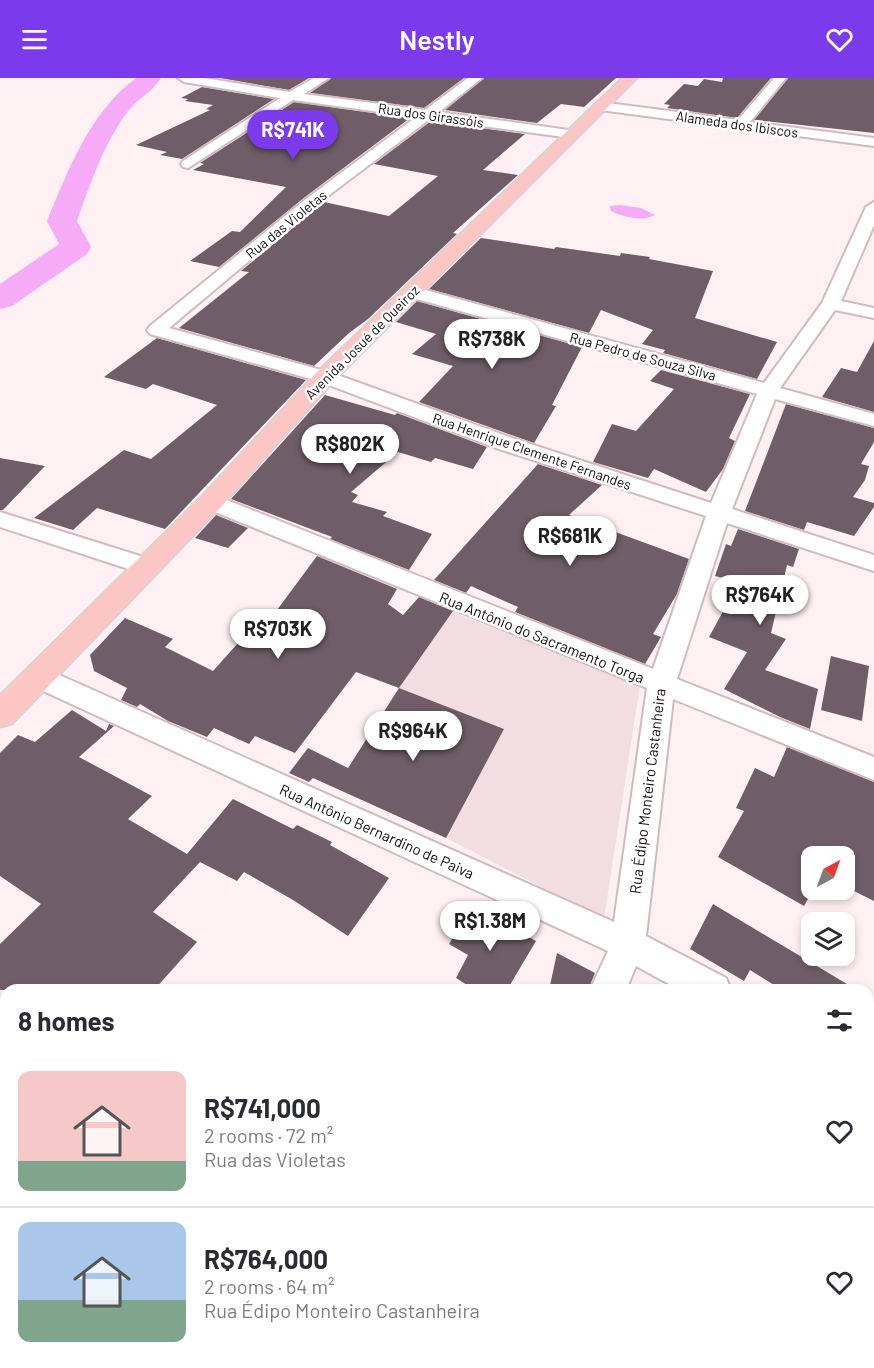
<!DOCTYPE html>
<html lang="en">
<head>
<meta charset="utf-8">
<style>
	body { margin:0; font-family:Barlow,sans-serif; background:#f7f7f7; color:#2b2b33; height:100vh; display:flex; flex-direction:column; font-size:22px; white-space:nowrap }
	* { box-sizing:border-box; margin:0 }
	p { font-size:20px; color:#7c7c81 }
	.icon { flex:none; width:33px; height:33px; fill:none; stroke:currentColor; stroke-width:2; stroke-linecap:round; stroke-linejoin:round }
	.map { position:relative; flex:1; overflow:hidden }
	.side { position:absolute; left:0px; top:906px; width:874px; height:384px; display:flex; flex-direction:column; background:#fff; border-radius:18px 18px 0 0; box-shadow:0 3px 9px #0003 }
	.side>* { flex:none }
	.needle { width:39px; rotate:41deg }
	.buttons { position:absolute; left:801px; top:768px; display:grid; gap:12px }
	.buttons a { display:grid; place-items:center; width:54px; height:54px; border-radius:12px; background:#fff; box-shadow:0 3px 9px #0003; font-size:30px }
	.price { position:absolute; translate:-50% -51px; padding:0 14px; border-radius:21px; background:#fff; color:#222; font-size:20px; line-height:39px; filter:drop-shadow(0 2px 3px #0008) }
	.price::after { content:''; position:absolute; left:50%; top:36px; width:18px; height:14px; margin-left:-9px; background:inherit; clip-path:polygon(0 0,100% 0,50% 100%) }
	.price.on { background:#7c3aed; color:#fff }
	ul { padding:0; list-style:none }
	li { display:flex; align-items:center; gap:18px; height:150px; padding:0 18px }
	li+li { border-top:2px solid #e1e1e2 }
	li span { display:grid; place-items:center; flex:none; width:168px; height:120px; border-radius:12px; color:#555 }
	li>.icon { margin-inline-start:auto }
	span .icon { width:72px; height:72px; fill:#fffc; stroke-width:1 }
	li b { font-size:26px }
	h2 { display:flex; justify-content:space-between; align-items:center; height:72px; padding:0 18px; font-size:26px }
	header { display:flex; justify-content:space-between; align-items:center; height:78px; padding:0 18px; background:#7c3aed; color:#fff; font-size:27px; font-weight:600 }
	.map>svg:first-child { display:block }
</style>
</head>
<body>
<header><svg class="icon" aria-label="menu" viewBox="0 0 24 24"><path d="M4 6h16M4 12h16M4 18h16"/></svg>Nestly<svg class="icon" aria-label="heart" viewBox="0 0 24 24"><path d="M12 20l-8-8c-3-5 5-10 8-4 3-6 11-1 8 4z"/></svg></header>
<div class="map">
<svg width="874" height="1290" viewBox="0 0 874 1290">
	<rect width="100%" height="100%" fill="#fef0f3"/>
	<!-- built -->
	<path fill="#f2dee2" d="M 453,534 L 640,607 L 604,841 L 446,760 L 399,610 L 438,551 Z"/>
	<!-- water -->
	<path fill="#f5abf5" d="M 619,127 L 641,130 L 655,137 C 643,144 623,139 611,133 L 610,128 Z"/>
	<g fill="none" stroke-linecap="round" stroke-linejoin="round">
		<!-- river -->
		<path fill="#f5abf5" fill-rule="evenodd" d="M 136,0 L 161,0 C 153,13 138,21 128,33 C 104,65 90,106 77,143 L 91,169 L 87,176 L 12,228 L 0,231 L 0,206 L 59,166 L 47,143 C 68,92 90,34 136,0 Z"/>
	</g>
	<!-- building -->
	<g fill="#6f5e67">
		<path d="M 220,0 L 309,0 L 289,12 Z"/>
		<path d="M 331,0 L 464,0 L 424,30 L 310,15 Z"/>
		<path d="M 484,0 L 616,0 L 584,29 L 561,26 L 537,45 L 445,32 Z"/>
		<path d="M 723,0 L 771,0 L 737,40 L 667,30 L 670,27 L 664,26 L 684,6 L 698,8 L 704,1 L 722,4 Z"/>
		<path d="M 788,0 L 874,0 L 874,55 L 754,42 Z"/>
		<path d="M 202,9 L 274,21 L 182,81 L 160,77 L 167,74 L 136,67 L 210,32 L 206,31 L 213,27 L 185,23 L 188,21 L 181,20 Z"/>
		<path d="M 294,24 L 410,40 L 305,119 L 219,189 L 190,183 L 232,153 L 240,154 L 286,109 L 193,92 L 204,86 L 200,85 Z"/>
		<path d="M 431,43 L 525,56 L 483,92 L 518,97 L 453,155 L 457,156 L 368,241 L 349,255 L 314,288 L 179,250 L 249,194 L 241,193 L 324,124 L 389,138 L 438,98 L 374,86 Z"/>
		<path d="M 481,160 L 554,171 L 556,169 L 620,178 L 621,175 L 650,179 L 649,181 L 713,193 L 695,240 L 777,264 L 757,301 L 663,275 L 665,272 L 642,266 L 653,252 L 601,232 L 589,255 L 429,211 Z"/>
		<path d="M 417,223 L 582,269 L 552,327 L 556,328 L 534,365 L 419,324 L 453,288 L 412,276 L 436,256 L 396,244 Z"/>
		<path d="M 157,260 L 306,302 L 165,451 L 97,430 L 73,452 L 34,440 L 124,372 L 151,381 L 217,327 L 153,306 L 146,311 L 104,299 Z"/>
		<path d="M 874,263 L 874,334 L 822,319 L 841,290 L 857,294 Z"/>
		<path d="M 661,292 L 750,316 L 729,360 L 735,363 L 723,391 L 706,414 L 654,391 L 648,400 L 593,384 L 612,346 L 636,353 L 674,311 L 650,303 Z"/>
		<path d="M 325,317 L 395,337 L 397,335 L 487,369 L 473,391 L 435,380 L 431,384 L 398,374 L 351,414 L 358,417 L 352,424 L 387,434 L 383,438 L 432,456 L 409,492 L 330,461 L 332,459 L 231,421 Z"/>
		<path d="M 786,326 L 874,350 L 874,364 L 861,386 L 869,388 L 865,402 L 853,419 L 874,425 L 874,429 L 854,458 L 807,444 L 804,452 L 745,433 Z"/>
		<path d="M 0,380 L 45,388 L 3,432 L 0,432 Z"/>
		<path d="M 538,386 L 602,407 L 569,437 L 689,481 L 677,516 L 653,556 L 661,559 L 645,586 L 515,534 L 518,529 L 471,508 L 466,515 L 434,502 Z"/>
		<path d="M 216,437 L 248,450 L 228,470 L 195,460 Z"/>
		<path d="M 738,451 L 799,471 L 793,489 L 787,487 L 771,555 L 786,561 L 765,592 L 818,611 L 810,651 L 780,639 L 724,611 L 747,574 L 709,559 L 739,504 L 715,498 L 726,466 L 731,468 Z"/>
		<path d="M 317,478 L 397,511 L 388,526 L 403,537 L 419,519 L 453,533 L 399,610 L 356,594 L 295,675 L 255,658 L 249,666 L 214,650 L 207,659 L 168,643 L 140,626 L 137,629 L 121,622 L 127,610 L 94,593 L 90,577 L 125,540 L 173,561 L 165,569 L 213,593 L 247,555 L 257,559 Z"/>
		<path d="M 831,578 L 869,588 L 862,643 L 821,632 Z"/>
		<path d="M 399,610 L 504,651 L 446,760 L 313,700 L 309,704 L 289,695 L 308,670 L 348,690 Z"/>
		<path d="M 72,632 L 106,653 L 109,646 L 114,648 L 79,679 L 152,718 L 128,741 L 187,776 L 233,721 L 293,751 L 297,747 L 332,764 L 330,767 L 389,800 L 348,858 L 293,822 L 244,794 L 237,803 L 200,784 L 153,834 L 197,864 L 154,912 L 0,912 L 0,866 L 41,826 L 0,798 L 0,675 L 18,657 L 35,664 Z"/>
		<path d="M 787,669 L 874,704 L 874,823 L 844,808 L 844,778 L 812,778 L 812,812 L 813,812 L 804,828 L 718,779 L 744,733 L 736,730 L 755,690 L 774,699 Z"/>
		<path d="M 713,826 L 857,912 L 782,912 L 750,892 L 744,903 L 690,871 Z"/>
		<path d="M 472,828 L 536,863 L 507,912 L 475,912 L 456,900 L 468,877 L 449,866 Z"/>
		<path d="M 557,875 L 595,895 L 588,912 L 549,912 Z"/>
	</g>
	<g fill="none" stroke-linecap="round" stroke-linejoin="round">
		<defs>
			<g id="minor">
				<path d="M 178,0 L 205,0 L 289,14 L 314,0 L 329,0 L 304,16 L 425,32 L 468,0 L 482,0 L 439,34 L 576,53 L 578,56 L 576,59 L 571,60 L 430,41 L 316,127 L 169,250 L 332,295 L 512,360 L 711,425 L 757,316 L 406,218 L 403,214 L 406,210 L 418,210 L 764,305 L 822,225 L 866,129 L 874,124 L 874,147 L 841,223 L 874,230 L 874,240 L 835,232 L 780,310 L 874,336 L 874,348 L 775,321 L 732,431 L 874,477 L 874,493 L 727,445 L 677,601 L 874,679 L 874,702 L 673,621 L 646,858 L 726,900 L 731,912 L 680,912 L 636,888 L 626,912 L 590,912 L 608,873 L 28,606 L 24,599 L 28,592 L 38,589 L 48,592 L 614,844 L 647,610 L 203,429 L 200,424 L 203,419 L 211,417 L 219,419 L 653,591 L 706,438 L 496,370 L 318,303 L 150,256 L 147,252 L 150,248 L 306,121 L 416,39 L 293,22 L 188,90 L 183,89 L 181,86 L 183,83 L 280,20 L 184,4 Z"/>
				<path d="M 774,0 L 786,0 L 750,44 L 874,60 L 874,68 L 600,32 L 594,28 L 600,24 L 738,42 Z"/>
				<path d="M 0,434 L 156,483 L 159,489 L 156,495 L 147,497 L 0,449 Z"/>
				<path d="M 0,949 L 6,952 L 6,989 L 0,986 Z"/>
				<path d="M 868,978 L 874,980 L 874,1017 L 868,1015 Z"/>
				<path d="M 431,1284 L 482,1284 L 485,1290 L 433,1290 Z"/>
			</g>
			<path id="primary" d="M 622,0 L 637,0 L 333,304 L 220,430 L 12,646 L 0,649 L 0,617 L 202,418 L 317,294 Z"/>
		</defs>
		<!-- minor casing -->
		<use href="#minor" stroke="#d1babf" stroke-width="4"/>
		<!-- primary casing -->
		<use href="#primary" stroke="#d4d3d3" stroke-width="3"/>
		<!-- minor -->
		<use href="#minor" fill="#fff" fill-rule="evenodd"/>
		<!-- primary -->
		<use href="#primary" fill="#fbc6c3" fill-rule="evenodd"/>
	</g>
	<g text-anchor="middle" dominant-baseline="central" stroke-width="5" stroke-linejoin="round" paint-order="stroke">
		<!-- far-street labels -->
		<g font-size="14" fill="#10090a" stroke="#fff">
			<text transform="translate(431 37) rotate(8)">Rua dos Girassóis</text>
			<text transform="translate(737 46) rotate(8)">Alameda dos Ibiscos</text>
			<text transform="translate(286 146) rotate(-39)">Rua das Violetas</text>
			<text transform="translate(362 264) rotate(-45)">Avenida Josué de Queiroz</text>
			<text transform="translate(643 278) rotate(15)">Rua Pedro de Souza Silva</text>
			<text transform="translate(532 373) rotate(19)">Rua Henrique Clemente Fernandes</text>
		</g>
		<!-- street labels -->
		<g font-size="15" fill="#10090a" stroke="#fff">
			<text transform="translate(542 559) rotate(22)">Rua Antônio do Sacramento Torga</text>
			<text transform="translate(647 713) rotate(-83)">Rua Édipo Monteiro Castanheira</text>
			<text transform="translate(377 753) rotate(24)">Rua Antônio Bernardino de Paiva</text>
		</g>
	</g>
</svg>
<div class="buttons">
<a><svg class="needle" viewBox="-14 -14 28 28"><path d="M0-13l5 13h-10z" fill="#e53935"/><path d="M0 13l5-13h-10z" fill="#7c7c81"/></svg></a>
<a><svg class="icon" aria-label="layers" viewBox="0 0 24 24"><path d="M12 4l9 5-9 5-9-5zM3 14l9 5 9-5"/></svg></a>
</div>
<b class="price on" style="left:293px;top:83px">R$741K</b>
<b class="price" style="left:492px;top:292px">R$738K</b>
<b class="price" style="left:350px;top:397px">R$802K</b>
<b class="price" style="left:570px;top:489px">R$681K</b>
<b class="price" style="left:760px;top:548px">R$764K</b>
<b class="price" style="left:278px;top:582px">R$703K</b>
<b class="price" style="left:413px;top:684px">R$964K</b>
<b class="price" style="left:490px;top:874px">R$1.38M</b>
<section class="side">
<h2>8 homes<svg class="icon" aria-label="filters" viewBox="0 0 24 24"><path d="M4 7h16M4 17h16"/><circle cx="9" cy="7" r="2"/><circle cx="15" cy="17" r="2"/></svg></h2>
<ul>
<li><span style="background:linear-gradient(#f6c9c9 75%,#7fa58c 0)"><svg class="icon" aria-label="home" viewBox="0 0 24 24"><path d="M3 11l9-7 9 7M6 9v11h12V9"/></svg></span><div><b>R$741,000</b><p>2 rooms · 72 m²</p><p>Rua das Violetas</p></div><svg class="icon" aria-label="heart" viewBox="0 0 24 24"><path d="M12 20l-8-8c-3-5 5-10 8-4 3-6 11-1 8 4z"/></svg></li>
<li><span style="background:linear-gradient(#a9c7e8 65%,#7fa58c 0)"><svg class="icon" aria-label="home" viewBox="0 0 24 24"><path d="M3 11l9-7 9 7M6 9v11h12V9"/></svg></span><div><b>R$764,000</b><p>2 rooms · 64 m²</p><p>Rua Édipo Monteiro Castanheira</p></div><svg class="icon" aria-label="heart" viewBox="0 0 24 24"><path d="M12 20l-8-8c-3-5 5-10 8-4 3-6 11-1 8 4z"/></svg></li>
</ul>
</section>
</div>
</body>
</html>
